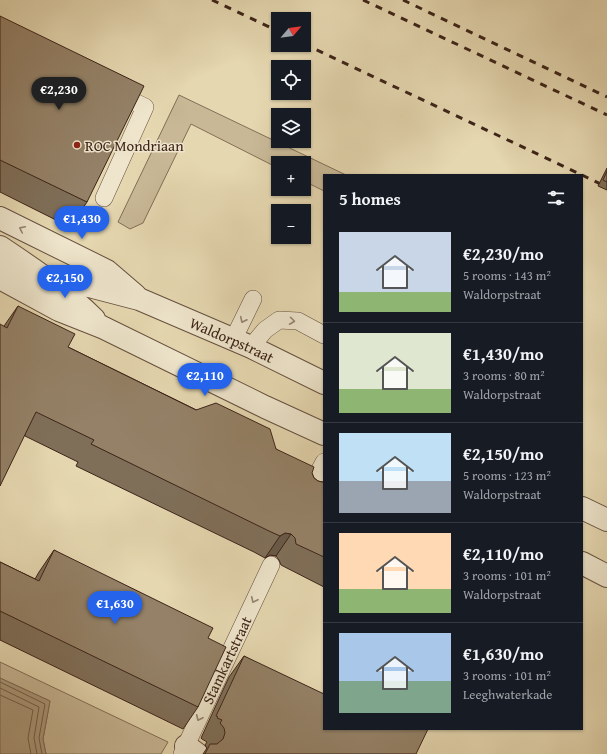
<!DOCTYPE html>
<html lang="en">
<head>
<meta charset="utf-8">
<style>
	body { margin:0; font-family:"Gentium Book Plus",serif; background:#20242c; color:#f1f3f6; height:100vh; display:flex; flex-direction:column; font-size:15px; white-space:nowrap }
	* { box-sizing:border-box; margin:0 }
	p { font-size:13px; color:#9ea1a6 }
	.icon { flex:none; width:22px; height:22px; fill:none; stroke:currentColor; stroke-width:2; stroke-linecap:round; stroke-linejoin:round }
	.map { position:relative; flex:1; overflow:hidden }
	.sheet { position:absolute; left:323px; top:174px; width:260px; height:556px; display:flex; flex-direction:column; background:#171b24; border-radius:0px; box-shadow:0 1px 3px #0004 }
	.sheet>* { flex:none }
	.needle { width:26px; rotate:61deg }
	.tools { position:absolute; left:271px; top:12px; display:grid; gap:8px }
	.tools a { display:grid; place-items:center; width:40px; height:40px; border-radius:0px; background:#171b24; box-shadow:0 1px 3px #0004; font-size:20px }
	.price { position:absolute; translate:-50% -34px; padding:0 9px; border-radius:14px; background:#2563eb; color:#fff; font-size:13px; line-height:26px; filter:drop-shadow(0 1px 2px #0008) }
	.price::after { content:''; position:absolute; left:50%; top:24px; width:12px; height:9px; margin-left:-6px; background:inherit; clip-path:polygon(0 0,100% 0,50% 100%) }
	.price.selected { background:#222; color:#fff }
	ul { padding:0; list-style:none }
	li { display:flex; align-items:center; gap:12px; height:100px; padding:0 16px }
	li+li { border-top:1px solid #363941 }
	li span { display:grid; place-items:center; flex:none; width:112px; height:80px; border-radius:0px; color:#555 }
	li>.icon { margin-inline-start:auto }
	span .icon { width:48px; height:48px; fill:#fffc; stroke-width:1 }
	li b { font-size:17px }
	h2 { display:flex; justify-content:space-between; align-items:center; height:48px; padding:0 16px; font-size:17px }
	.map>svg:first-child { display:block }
</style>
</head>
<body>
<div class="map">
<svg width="607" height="754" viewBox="0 0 607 754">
	<rect width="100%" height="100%" fill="#e5d7b0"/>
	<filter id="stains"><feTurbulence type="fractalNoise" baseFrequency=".005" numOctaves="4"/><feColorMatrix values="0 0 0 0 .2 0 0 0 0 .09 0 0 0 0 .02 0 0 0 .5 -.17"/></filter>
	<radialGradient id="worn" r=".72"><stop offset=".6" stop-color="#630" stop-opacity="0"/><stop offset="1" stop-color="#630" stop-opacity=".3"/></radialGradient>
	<!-- green -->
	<g fill="#c8b896" stroke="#826e57">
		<path d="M 179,95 L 346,175 L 324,175 L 324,191 L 304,181 L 304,163 L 278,163 L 278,168 L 191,124 L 143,223 L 130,229 L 118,222 Z"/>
		<path d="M 0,662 L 168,742 L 161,754 L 46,754 L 43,739 L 50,701 L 0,678 Z"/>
	</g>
	<!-- water -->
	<path fill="#ac9a7c" stroke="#7f6a54" d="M 0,678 L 50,701 L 43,739 L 46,754 L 0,754 Z"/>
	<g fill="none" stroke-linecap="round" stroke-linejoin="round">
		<!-- shore -->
		<g stroke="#745e4a" stroke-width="1">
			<path d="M 0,682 L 45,704 L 39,738 L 42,754"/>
			<path d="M 0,688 L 39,707 L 34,738 L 37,754"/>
			<path d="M 0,695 L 33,710 L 28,738 L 31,754"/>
		</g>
		<defs>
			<g id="service">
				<path d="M 104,198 L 145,107 L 116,93"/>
				<path d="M 233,340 L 253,299"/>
				<path d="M 251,347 L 265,330 L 279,320 L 298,321 L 324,335"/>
				<path d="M 307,494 L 324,462"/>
				<path id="s1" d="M 182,754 L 271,565"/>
			</g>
			<path id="pedestrian" d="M 186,746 L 197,754"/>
			<g id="minor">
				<path d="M 0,247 C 33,269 66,291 94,319"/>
				<path d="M 0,278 L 59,310 L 102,327 L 265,407 L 324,434"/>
				<path d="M 582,563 L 607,576"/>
			</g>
			<g id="tertiary">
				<path d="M 0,218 L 107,271 L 135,295"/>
				<path id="s2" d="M 0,268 L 15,272 L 93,287 L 139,299 L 251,347 L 324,383"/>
				<path d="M 582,508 L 607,520"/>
			</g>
		</defs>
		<!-- service casing -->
		<use href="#service" stroke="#66503e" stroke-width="18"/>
		<!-- pedestrian casing -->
		<use href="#pedestrian" stroke="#66503e" stroke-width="24"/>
		<!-- minor casing -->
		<use href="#minor" stroke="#66503e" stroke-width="24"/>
		<!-- tertiary casing -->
		<use href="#tertiary" stroke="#66503e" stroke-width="24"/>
		<!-- service -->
		<use href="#service" stroke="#eee5cc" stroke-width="17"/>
		<!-- pedestrian -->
		<use href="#pedestrian" stroke="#eee5cc" stroke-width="22"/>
		<!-- minor -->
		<use href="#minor" stroke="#eee5cc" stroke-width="22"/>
		<!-- tertiary -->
		<use href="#tertiary" stroke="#eee5cc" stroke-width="22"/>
		<!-- rail -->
		<g stroke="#3c2318" stroke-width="3" stroke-dasharray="7 7" stroke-linecap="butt">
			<path d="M 212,0 L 278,31"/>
			<path d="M 363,0 L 607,115"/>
			<path d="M 403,0 L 607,97"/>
			<path d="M 304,44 L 582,175"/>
			<path d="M 582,175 L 607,187"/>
		</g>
	</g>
	<!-- wall -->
	<g fill="#7f6f59" stroke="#3c2318">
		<path d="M 0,16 L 87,202 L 70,227 L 0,192 Z"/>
		<path d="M 607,168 L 607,190 L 598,186 Z"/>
		<path d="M 18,306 L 68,347 L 276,449 L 312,473 L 314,478 L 318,481 L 322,482 L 324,482 L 324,587 L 281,565 L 279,560 L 276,556 L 270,555 L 265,558 L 254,552 L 76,466 L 78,462 L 25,436 L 4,326 Z"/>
		<path d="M 54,550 L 208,638 L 198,707 L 183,729 L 0,640 L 0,562 L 35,579 L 39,572 Z"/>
		<path d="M 244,656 L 416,754 L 203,754 L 207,748 L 205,745 L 207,742 L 202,739 L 201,738 L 229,677 Z"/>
	</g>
	<!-- shaded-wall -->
	<path fill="#685a48" stroke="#3c2318" d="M 285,533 L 291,534 L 276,556 L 270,555 L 265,558 L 280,536 Z"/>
	<!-- building -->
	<g fill="#948167" stroke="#3c2318">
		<path d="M 0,16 L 144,86 L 87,202 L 0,160 Z"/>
		<path d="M 607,171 L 607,182 L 603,180 Z"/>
		<path d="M 18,306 L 75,334 L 68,347 L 196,410 L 216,403 L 270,429 L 276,449 L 314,467 L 312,473 L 314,478 L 318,481 L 322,482 L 324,482 L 324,557 L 296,544 L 295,538 L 291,534 L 285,533 L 280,536 L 269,531 L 91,444 L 94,440 L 36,412 L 0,486 L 0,324 L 7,328 Z"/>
		<path d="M 54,550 L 213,628 L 208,638 L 226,647 L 198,707 L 0,611 L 0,562 L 39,581 Z"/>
		<path d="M 244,656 L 324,694 L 324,729 L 428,729 L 416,754 L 205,754 L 210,744 L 217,744 L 223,739 L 225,733 L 224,728 L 220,723 L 222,720 L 217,718 L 218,717 L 216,716 Z"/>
	</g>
	<!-- one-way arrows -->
	<defs><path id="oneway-chevron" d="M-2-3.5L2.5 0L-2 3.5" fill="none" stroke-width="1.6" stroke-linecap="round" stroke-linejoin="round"/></defs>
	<g stroke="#958472">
		<use href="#oneway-chevron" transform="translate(22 229) rotate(-154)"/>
		<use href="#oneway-chevron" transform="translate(243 320) rotate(116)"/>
		<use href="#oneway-chevron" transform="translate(292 321) rotate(7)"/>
		<use href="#oneway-chevron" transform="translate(254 600) rotate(115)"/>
		<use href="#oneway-chevron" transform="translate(199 718) rotate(115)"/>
	</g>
	<!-- markers -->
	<circle fill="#8f2418" stroke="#eee5cc" stroke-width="1.5" cx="77" cy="145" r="4"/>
	<g text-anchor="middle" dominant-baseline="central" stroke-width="3" stroke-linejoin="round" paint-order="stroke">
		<!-- poi labels -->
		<g font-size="15" fill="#3c2318" stroke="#eee5cc" text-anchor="start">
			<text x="85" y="145">ROC Mondriaan</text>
		</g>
		<!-- street labels -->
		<g font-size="15" fill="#3c2318" stroke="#eee5cc">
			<text stroke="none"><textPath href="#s2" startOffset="244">Waldorpstraat</textPath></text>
			<text stroke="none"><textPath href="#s1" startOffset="104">Stamkartstraat</textPath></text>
		</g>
	</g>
	<rect width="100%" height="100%" filter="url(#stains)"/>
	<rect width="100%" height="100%" fill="url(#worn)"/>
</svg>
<div class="tools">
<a><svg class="needle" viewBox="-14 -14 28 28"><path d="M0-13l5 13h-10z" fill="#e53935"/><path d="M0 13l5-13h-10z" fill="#9ea1a6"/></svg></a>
<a><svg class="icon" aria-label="locate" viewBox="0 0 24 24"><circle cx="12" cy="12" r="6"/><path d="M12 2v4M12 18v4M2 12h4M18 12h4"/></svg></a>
<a><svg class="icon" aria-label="layers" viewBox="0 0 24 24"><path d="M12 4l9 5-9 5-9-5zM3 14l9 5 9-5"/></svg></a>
<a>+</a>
<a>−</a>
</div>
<b class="price selected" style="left:59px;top:111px">€2,230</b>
<b class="price" style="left:82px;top:240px">€1,430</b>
<b class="price" style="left:65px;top:299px">€2,150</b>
<b class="price" style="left:205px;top:397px">€2,110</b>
<b class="price" style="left:115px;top:625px">€1,630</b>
<section class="sheet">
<h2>5 homes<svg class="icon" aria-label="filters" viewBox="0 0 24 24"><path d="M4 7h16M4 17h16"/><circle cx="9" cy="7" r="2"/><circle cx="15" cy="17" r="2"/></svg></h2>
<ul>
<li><span style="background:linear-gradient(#c9d6e8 75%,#8fb573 0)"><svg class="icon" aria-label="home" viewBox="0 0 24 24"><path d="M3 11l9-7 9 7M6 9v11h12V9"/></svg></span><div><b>€2,230/mo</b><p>5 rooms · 143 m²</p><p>Waldorpstraat</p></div></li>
<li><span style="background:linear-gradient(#dfe7d0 70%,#8fb573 0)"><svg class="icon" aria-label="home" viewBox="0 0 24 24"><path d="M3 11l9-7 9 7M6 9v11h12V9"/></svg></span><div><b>€1,430/mo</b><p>3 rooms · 80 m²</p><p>Waldorpstraat</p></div></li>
<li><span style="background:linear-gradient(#bfe0f5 60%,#9aa5b1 0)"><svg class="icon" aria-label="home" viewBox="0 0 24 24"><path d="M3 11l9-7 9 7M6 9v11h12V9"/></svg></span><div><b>€2,150/mo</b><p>5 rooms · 123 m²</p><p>Waldorpstraat</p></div></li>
<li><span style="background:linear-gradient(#ffd9b3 70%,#8fb573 0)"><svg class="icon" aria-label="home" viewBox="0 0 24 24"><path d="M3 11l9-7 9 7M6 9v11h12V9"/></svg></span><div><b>€2,110/mo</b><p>3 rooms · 101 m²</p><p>Waldorpstraat</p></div></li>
<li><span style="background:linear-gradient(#a9c7e8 60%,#7fa58c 0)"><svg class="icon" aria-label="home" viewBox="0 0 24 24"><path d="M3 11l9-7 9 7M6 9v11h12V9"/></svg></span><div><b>€1,630/mo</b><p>3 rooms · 101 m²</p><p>Leeghwaterkade</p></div></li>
</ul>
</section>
</div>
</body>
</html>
